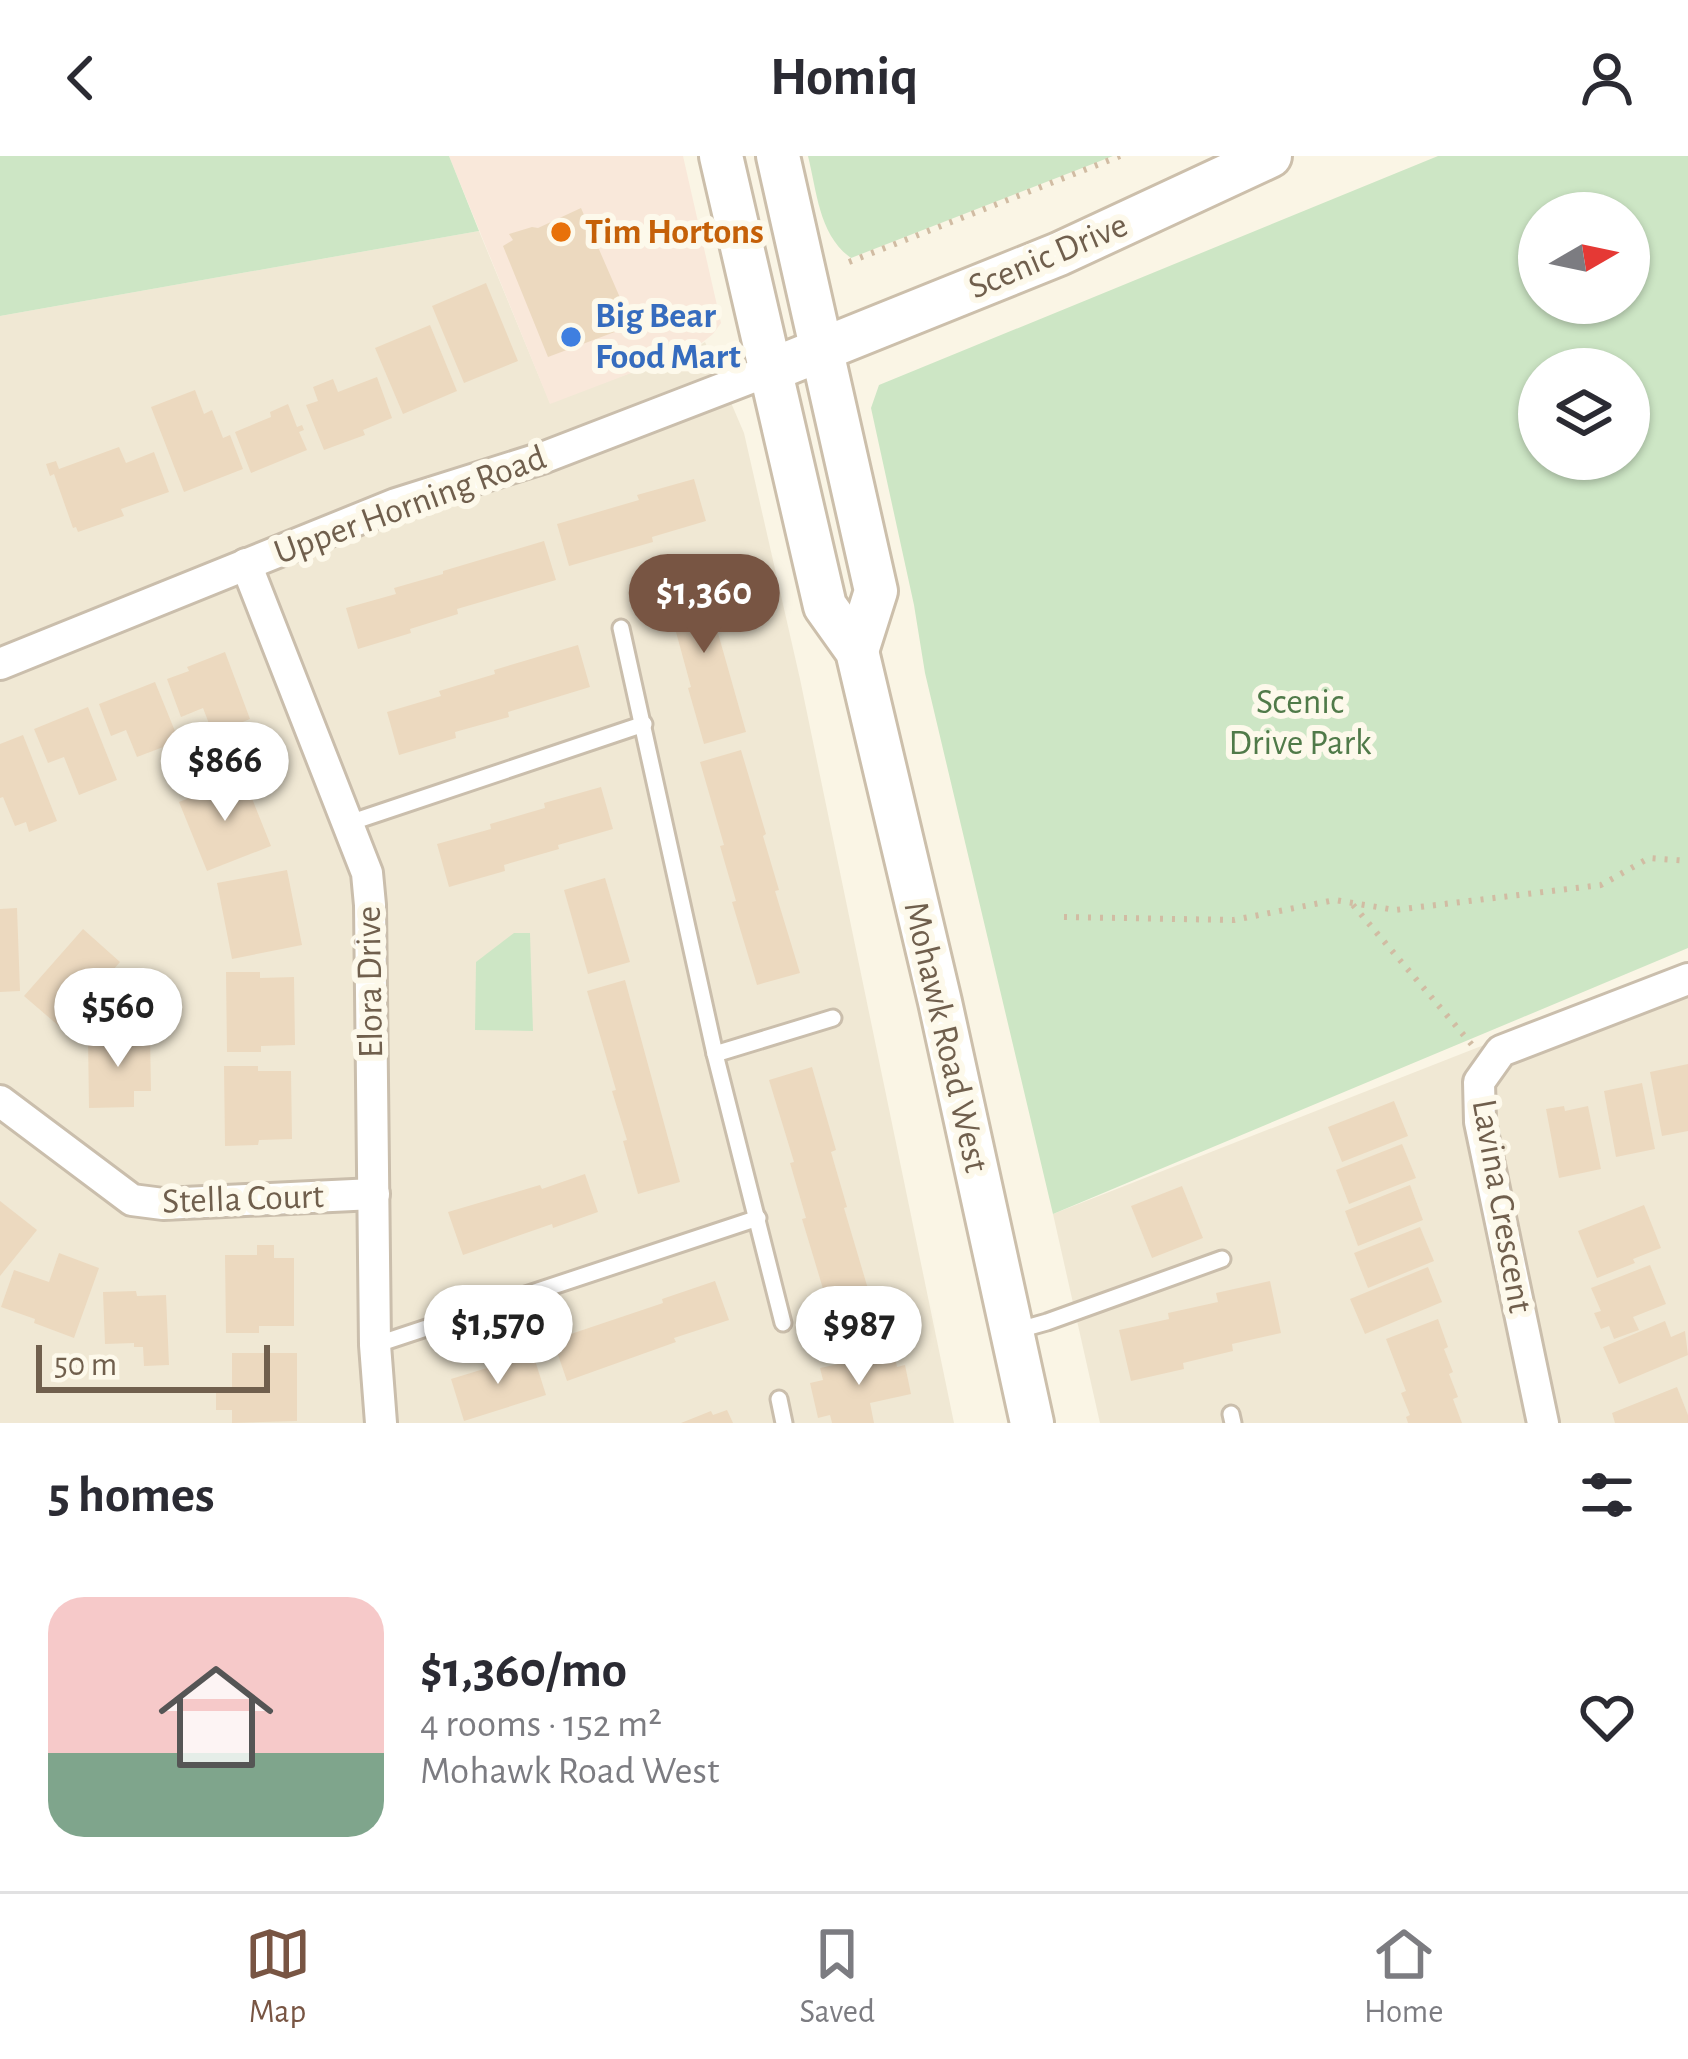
<!DOCTYPE html>
<html lang="en">
<head>
<meta charset="utf-8">
<style>
	body { margin:0; font-family:"Alegreya Sans",sans-serif; background:#f2f2f3; color:#2b2b33; height:100vh; display:flex; flex-direction:column; font-size:45px; white-space:nowrap }
	* { box-sizing:border-box; margin:0 }
	p { font-size:39px; color:#7c7c81 }
	.icon { flex:none; width:66px; height:66px; fill:none; stroke:currentColor; stroke-width:2; stroke-linecap:round; stroke-linejoin:round }
	.map { position:relative; height:1267px; overflow:hidden }
	.drawer { display:flex; flex-direction:column; background:#fff; flex:1 }
	.drawer>* { flex:none }
	.needle { width:78px; rotate:81deg }
	.controls { position:absolute; left:1518px; top:36px; display:grid; gap:24px }
	.controls a { display:grid; place-items:center; width:132px; height:132px; border-radius:50%; background:#fff; box-shadow:0 3px 9px #0004; font-size:60px }
	.scale { position:absolute; left:36px; bottom:30px; width:234px; box-sizing:border-box; padding-left:12px; border:6px solid #705f4d; border-top:0; font-size:33px; line-height:42px; white-space:nowrap; color:#705f4d; -webkit-text-stroke:9px #fdf9eb; paint-order:stroke }
	.price { position:absolute; translate:-50% -102px; padding:0 27px; border-radius:42px; background:#fff; color:#222; font-size:39px; line-height:78px; filter:drop-shadow(0 3px 6px #0008) }
	.price::after { content:''; position:absolute; left:50%; top:72px; width:36px; height:27px; margin-left:-18px; background:inherit; clip-path:polygon(0 0,100% 0,50% 100%) }
	.price.current { background:#785543; color:#fff }
	ul { padding:0; list-style:none }
	li { display:flex; align-items:center; gap:36px; height:300px; padding:0 48px }
	li span { display:grid; place-items:center; flex:none; width:336px; height:240px; border-radius:36px; color:#555 }
	li>.icon { margin-inline-start:auto }
	span .icon { width:144px; height:144px; fill:#fffc; stroke-width:1 }
	li b { font-size:51px }
	h2 { display:flex; justify-content:space-between; align-items:center; height:144px; padding:0 48px; font-size:51px }
	header { display:flex; justify-content:space-between; align-items:center; height:156px; padding:0 48px; background:#fff; font-size:54px; font-weight:700 }
	.menu { display:flex; justify-content:space-around; align-items:center; height:168px; border-top:3px solid #e1e1e2; background:#fff; font-size:33px; color:#7c7c81 }
	.menu a { display:grid; justify-items:center; gap:6px }
	.menu .current { color:#785543 }
	.map>svg:first-child { display:block }
</style>
</head>
<body>
<header><svg class="icon" aria-label="back" viewBox="0 0 24 24"><path d="M15 5l-7 7 7 7"/></svg>Homiq<svg class="icon" aria-label="person" viewBox="0 0 24 24"><circle cx="12" cy="8" r="4"/><path d="M4 21q1-7 8-7t8 7"/></svg></header>
<div class="map">
<svg width="1688" height="1267" viewBox="0 0 1688 1267">
	<rect width="100%" height="100%" fill="#faf5e5"/>
	<!-- residential -->
	<g fill="#f0e8d4">
		<path d="M 479,75 L 550,247 L 694,193 L 705,186 L 744,277 L 800,523 L 954,1267 L 0,1267 L 0,160 Z"/>
		<path d="M 1688,809 L 1688,1267 L 1100,1267 L 1053,1058 Z"/>
	</g>
	<!-- commercial -->
	<path fill="#f9e8da" d="M 449,0 L 683,0 L 721,167 L 713,178 L 694,193 L 550,248 Z"/>
	<!-- green -->
	<g fill="#cde6c5" fill-rule="evenodd">
		<path d="M 0,0 L 449,0 L 479,75 L 0,160 Z"/>
		<path d="M 808,0 L 1113,0 L 851,102 C 819,79 817,36 808,0 Z"/>
		<path d="M 1438,0 L 1688,0 L 1688,792 L 1053,1058 L 925,517 L 914,449 L 871,252 L 879,229 ZM 1629,57 L 1629,147 L 1539,147 L 1539,57 ZM 1629,213 L 1629,303 L 1539,303 L 1539,213 Z"/>
		<path d="M 514,777 L 530,777 L 533,875 L 475,874 L 476,806 Z"/>
	</g>
	<!-- building -->
	<g fill="#ecd9bf">
		<path d="M 581,52 L 628,160 L 624,163 L 628,171 L 548,201 L 503,90 L 513,84 L 509,78 L 532,71 L 538,72 Z"/>
		<path d="M 486,127 L 518,205 L 464,227 L 432,150 Z"/>
		<path d="M 430,169 L 457,235 L 403,258 L 375,192 Z"/>
		<path d="M 377,221 L 392,262 L 363,274 L 365,279 L 324,294 L 306,249 L 318,245 L 313,231 L 333,223 L 338,236 Z"/>
		<path d="M 195,234 L 204,258 L 212,254 L 223,282 L 230,279 L 243,313 L 184,336 L 151,251 Z"/>
		<path d="M 288,248 L 297,271 L 302,269 L 304,274 L 299,276 L 307,294 L 251,317 L 235,276 L 271,261 L 270,256 Z"/>
		<path d="M 119,291 L 126,307 L 154,296 L 169,336 L 121,353 L 124,360 L 78,376 L 76,371 L 73,372 L 54,318 L 50,320 L 46,308 L 56,305 L 59,313 Z"/>
		<path d="M 694,323 L 706,365 L 652,381 L 653,386 L 569,410 L 557,368 L 639,344 L 637,339 Z"/>
		<path d="M 544,385 L 556,424 L 457,453 L 458,458 L 410,473 L 411,477 L 358,493 L 346,452 L 396,438 L 394,432 L 443,418 L 443,415 Z"/>
		<path d="M 704,410 L 718,462 L 714,463 L 746,576 L 704,588 L 688,532 L 691,531 L 676,476 L 680,475 L 664,420 Z"/>
		<path d="M 578,489 L 590,531 L 508,556 L 509,561 L 455,576 L 456,582 L 399,599 L 387,556 L 441,540 L 439,535 L 495,518 L 494,514 Z"/>
		<path d="M 225,496 L 250,563 L 213,578 L 203,552 L 181,561 L 167,523 L 189,515 L 187,511 Z"/>
		<path d="M 155,526 L 179,585 L 137,601 L 126,574 L 111,580 L 99,548 Z"/>
		<path d="M 88,551 L 117,624 L 79,639 L 64,601 L 48,607 L 34,573 Z"/>
		<path d="M 23,579 L 57,665 L 29,676 L 26,666 L 15,670 L 3,641 L 0,642 L 0,588 Z"/>
		<path d="M 741,594 L 766,678 L 763,680 L 779,734 L 775,735 L 800,817 L 757,829 L 732,746 L 736,745 L 720,690 L 724,689 L 700,606 Z"/>
		<path d="M 243,620 L 271,690 L 207,715 L 179,646 Z"/>
		<path d="M 601,631 L 613,673 L 558,689 L 559,693 L 504,709 L 505,715 L 449,731 L 437,688 L 491,673 L 490,668 L 545,652 L 544,647 Z"/>
		<path d="M 287,714 L 302,789 L 232,803 L 217,727 Z"/>
		<path d="M 605,722 L 630,806 L 588,818 L 564,734 Z"/>
		<path d="M 17,752 L 20,835 L 0,836 L 0,753 Z"/>
		<path d="M 83,773 L 120,806 L 98,831 L 110,841 L 74,883 L 24,840 Z"/>
		<path d="M 226,816 L 260,816 L 260,822 L 294,821 L 295,889 L 261,890 L 261,896 L 227,896 Z"/>
		<path d="M 625,824 L 680,1026 L 638,1038 L 623,985 L 627,984 L 612,935 L 616,934 L 587,835 Z"/>
		<path d="M 150,880 L 151,935 L 134,935 L 134,951 L 89,952 L 88,881 Z"/>
		<path d="M 1688,908 L 1688,975 L 1662,980 L 1650,916 Z"/>
		<path d="M 224,910 L 258,910 L 258,915 L 291,915 L 292,983 L 259,984 L 258,989 L 225,990 Z"/>
		<path d="M 812,911 L 836,994 L 831,996 L 847,1051 L 844,1052 L 868,1133 L 827,1146 L 802,1063 L 806,1062 L 790,1007 L 794,1006 L 769,924 Z"/>
		<path d="M 1642,927 L 1655,993 L 1616,1001 L 1604,935 Z"/>
		<path d="M 1394,945 L 1408,980 L 1342,1006 L 1328,971 Z"/>
		<path d="M 1564,950 L 1565,955 L 1588,950 L 1601,1013 L 1559,1022 L 1546,953 Z"/>
		<path d="M 1402,988 L 1416,1022 L 1349,1048 L 1336,1014 Z"/>
		<path d="M 585,1018 L 598,1056 L 553,1072 L 552,1068 L 463,1099 L 448,1056 L 540,1029 L 542,1033 Z"/>
		<path d="M 1410,1029 L 1423,1064 L 1358,1090 L 1345,1055 Z"/>
		<path d="M 1182,1030 L 1203,1082 L 1152,1102 L 1131,1050 Z"/>
		<path d="M 0,1045 L 37,1074 L 0,1120 Z"/>
		<path d="M 1644,1049 L 1661,1092 L 1633,1103 L 1635,1107 L 1597,1122 L 1578,1075 Z"/>
		<path d="M 1420,1071 L 1434,1105 L 1368,1132 L 1354,1097 Z"/>
		<path d="M 257,1089 L 274,1089 L 274,1102 L 294,1102 L 294,1170 L 259,1170 L 259,1177 L 226,1177 L 225,1099 L 257,1099 Z"/>
		<path d="M 59,1097 L 99,1112 L 74,1182 L 34,1167 L 35,1163 L 1,1151 L 14,1114 L 49,1126 Z"/>
		<path d="M 1650,1109 L 1666,1148 L 1633,1161 L 1639,1174 L 1614,1183 L 1609,1170 L 1601,1173 L 1594,1157 L 1601,1155 L 1591,1132 Z"/>
		<path d="M 1428,1111 L 1442,1146 L 1365,1178 L 1350,1143 Z"/>
		<path d="M 715,1125 L 729,1164 L 674,1182 L 676,1186 L 567,1225 L 553,1184 L 663,1147 L 662,1143 Z"/>
		<path d="M 1270,1125 L 1281,1177 L 1232,1188 L 1233,1195 L 1183,1207 L 1184,1213 L 1131,1225 L 1119,1174 L 1169,1163 L 1168,1157 L 1218,1146 L 1216,1137 Z"/>
		<path d="M 136,1135 L 137,1140 L 166,1139 L 169,1209 L 144,1210 L 143,1191 L 134,1191 L 134,1187 L 105,1188 L 103,1136 Z"/>
		<path d="M 1438,1163 L 1448,1191 L 1444,1193 L 1453,1216 L 1449,1218 L 1458,1241 L 1453,1243 L 1462,1267 L 1408,1267 L 1406,1261 L 1410,1259 L 1401,1237 L 1406,1235 L 1386,1183 Z"/>
		<path d="M 1665,1165 L 1671,1181 L 1685,1175 L 1688,1199 L 1619,1228 L 1603,1191 Z"/>
		<path d="M 894,1196 L 897,1211 L 905,1209 L 911,1238 L 870,1247 L 874,1267 L 832,1267 L 830,1259 L 818,1262 L 810,1227 L 823,1224 L 820,1212 Z"/>
		<path d="M 232,1197 L 297,1197 L 297,1265 L 232,1267 L 232,1254 L 216,1254 L 216,1234 L 232,1234 Z"/>
		<path d="M 533,1198 L 546,1239 L 464,1265 L 451,1223 Z"/>
		<path d="M 1677,1231 L 1688,1259 L 1688,1267 L 1615,1267 L 1612,1257 Z"/>
		<path d="M 727,1254 L 733,1267 L 681,1267 L 711,1255 L 713,1259 Z"/>
	</g>
	<g fill="none" stroke-linecap="round" stroke-linejoin="round">
		<defs>
			<g id="lane">
				<path d="M 621,472 L 715,898 L 783,1167"/>
				<path d="M 349,667 L 644,568"/>
				<path d="M 715,898 L 833,862"/>
				<path d="M 1015,1175 L 1047,1166 L 1222,1103"/>
				<path d="M 375,1189 L 758,1062"/>
				<path d="M 779,1243 L 784,1267"/>
				<path d="M 1231,1258 L 1233,1267"/>
			</g>
			<g id="street">
				<path d="M 246,408 L 367,717 L 370,749 L 375,1189 L 381,1267"/>
				<path d="M 0,508 L 396,348 L 545,301 L 771,214"/>
				<path d="M 0,945 L 132,1044 L 163,1048 L 374,1038"/>
				<path d="M 1543,1267 L 1480,966 L 1479,926 L 1501,895 L 1688,823"/>
			</g>
			<g id="secondary">
				<path d="M 721,0 L 825,450 L 857,495 L 940,846 L 1032,1267"/>
				<path d="M 778,0 L 876,435 L 857,495"/>
				<path d="M 771,214 L 1059,98 L 1270,0"/>
			</g>
		</defs>
		<!-- lane casing -->
		<use href="#lane" stroke="#cabeac" stroke-width="21"/>
		<!-- street casing -->
		<use href="#street" stroke="#cabeac" stroke-width="36"/>
		<!-- secondary casing -->
		<use href="#secondary" stroke="#ccbfab" stroke-width="48"/>
		<!-- path -->
		<g stroke="#d1bca3" stroke-width="6" stroke-dasharray="3 9" stroke-linecap="butt">
			<path d="M 849,106 L 1120,0"/>
			<path d="M 1353,749 L 1473,890"/>
			<path d="M 1064,761 L 1234,764 L 1335,744 L 1395,754 L 1601,729 L 1649,702 L 1688,705"/>
		</g>
		<!-- lane -->
		<use href="#lane" stroke="#fff" stroke-width="15"/>
		<!-- street -->
		<use href="#street" stroke="#fff" stroke-width="30"/>
		<!-- secondary -->
		<use href="#secondary" stroke="#fff" stroke-width="42"/>
	</g>
	<!-- markers -->
	<circle fill="#e8710a" stroke="#fdf9eb" stroke-width="4.5" cx="561" cy="76" r="12"/>
	<circle fill="#3f7fe0" stroke="#fdf9eb" stroke-width="4.5" cx="571" cy="181" r="12"/>
	<g text-anchor="middle" dominant-baseline="central" stroke-width="12" stroke-linejoin="round" paint-order="stroke">
		<!-- food labels -->
		<g font-size="36" font-weight="bold" fill="#c56008" stroke="#fdf9eb" text-anchor="start">
			<text x="585" y="76">Tim Hortons</text>
		</g>
		<!-- street labels -->
		<g font-size="36" fill="#705f4d" stroke="#fdf9eb">
			<text transform="translate(1048 100) rotate(-23)">Scenic Drive</text>
			<text transform="translate(410 349) rotate(-20)">Upper Horning Road</text>
			<text transform="translate(370 826) rotate(-91)">Elora Drive</text>
			<text transform="translate(946 881) rotate(77)">Mohawk Road West</text>
			<text transform="translate(243 1043) rotate(-2)">Stella Court</text>
			<text transform="translate(1502 1050) rotate(80)">Lavina Crescent</text>
		</g>
		<!-- shop labels -->
		<g font-size="36" font-weight="bold" fill="#366cbe" stroke="#fdf9eb" text-anchor="start">
			<text x="595" y="160">Big Bear<tspan x="595" dy="41">Food Mart</tspan></text>
		</g>
		<!-- park labels -->
		<g font-size="36" fill="#507a49" stroke="#fdf9eb">
			<text x="1300" y="546">Scenic<tspan x="1300" dy="41">Drive Park</tspan></text>
		</g>
	</g>
</svg>
<div class="controls">
<a><svg class="needle" viewBox="-14 -14 28 28"><path d="M0-13l5 13h-10z" fill="#e53935"/><path d="M0 13l5-13h-10z" fill="#7c7c81"/></svg></a>
<a><svg class="icon" aria-label="layers" viewBox="0 0 24 24"><path d="M12 4l9 5-9 5-9-5zM3 14l9 5 9-5"/></svg></a>
</div>
<div class="scale">50 m</div>
<b class="price current" style="left:704px;top:500px">$1,360</b>
<b class="price" style="left:225px;top:668px">$866</b>
<b class="price" style="left:118px;top:914px">$560</b>
<b class="price" style="left:498px;top:1231px">$1,570</b>
<b class="price" style="left:859px;top:1232px">$987</b>
</div>
<section class="drawer">
<h2>5 homes<svg class="icon" aria-label="filters" viewBox="0 0 24 24"><path d="M4 7h16M4 17h16"/><circle cx="9" cy="7" r="2"/><circle cx="15" cy="17" r="2"/></svg></h2>
<ul>
<li><span style="background:linear-gradient(#f6c9c9 65%,#7fa58c 0)"><svg class="icon" aria-label="home" viewBox="0 0 24 24"><path d="M3 11l9-7 9 7M6 9v11h12V9"/></svg></span><div><b>$1,360/mo</b><p>4 rooms · 152 m²</p><p>Mohawk Road West</p></div><svg class="icon" aria-label="heart" viewBox="0 0 24 24"><path d="M12 20l-8-8c-3-5 5-10 8-4 3-6 11-1 8 4z"/></svg></li>
</ul>
</section>
<nav class="menu">
<a class="current"><svg class="icon" aria-label="map" viewBox="0 0 24 24"><path d="M3 6l6-2 6 2 6-2v14l-6 2-6-2-6 2zM9 4v14M15 6v14"/></svg>Map</a>
<a><svg class="icon" aria-label="saved" viewBox="0 0 24 24"><path d="M7 4h10v16l-5-4-5 4z"/></svg>Saved</a>
<a><svg class="icon" aria-label="home" viewBox="0 0 24 24"><path d="M3 11l9-7 9 7M6 9v11h12V9"/></svg>Home</a>
</nav>
</body>
</html>
